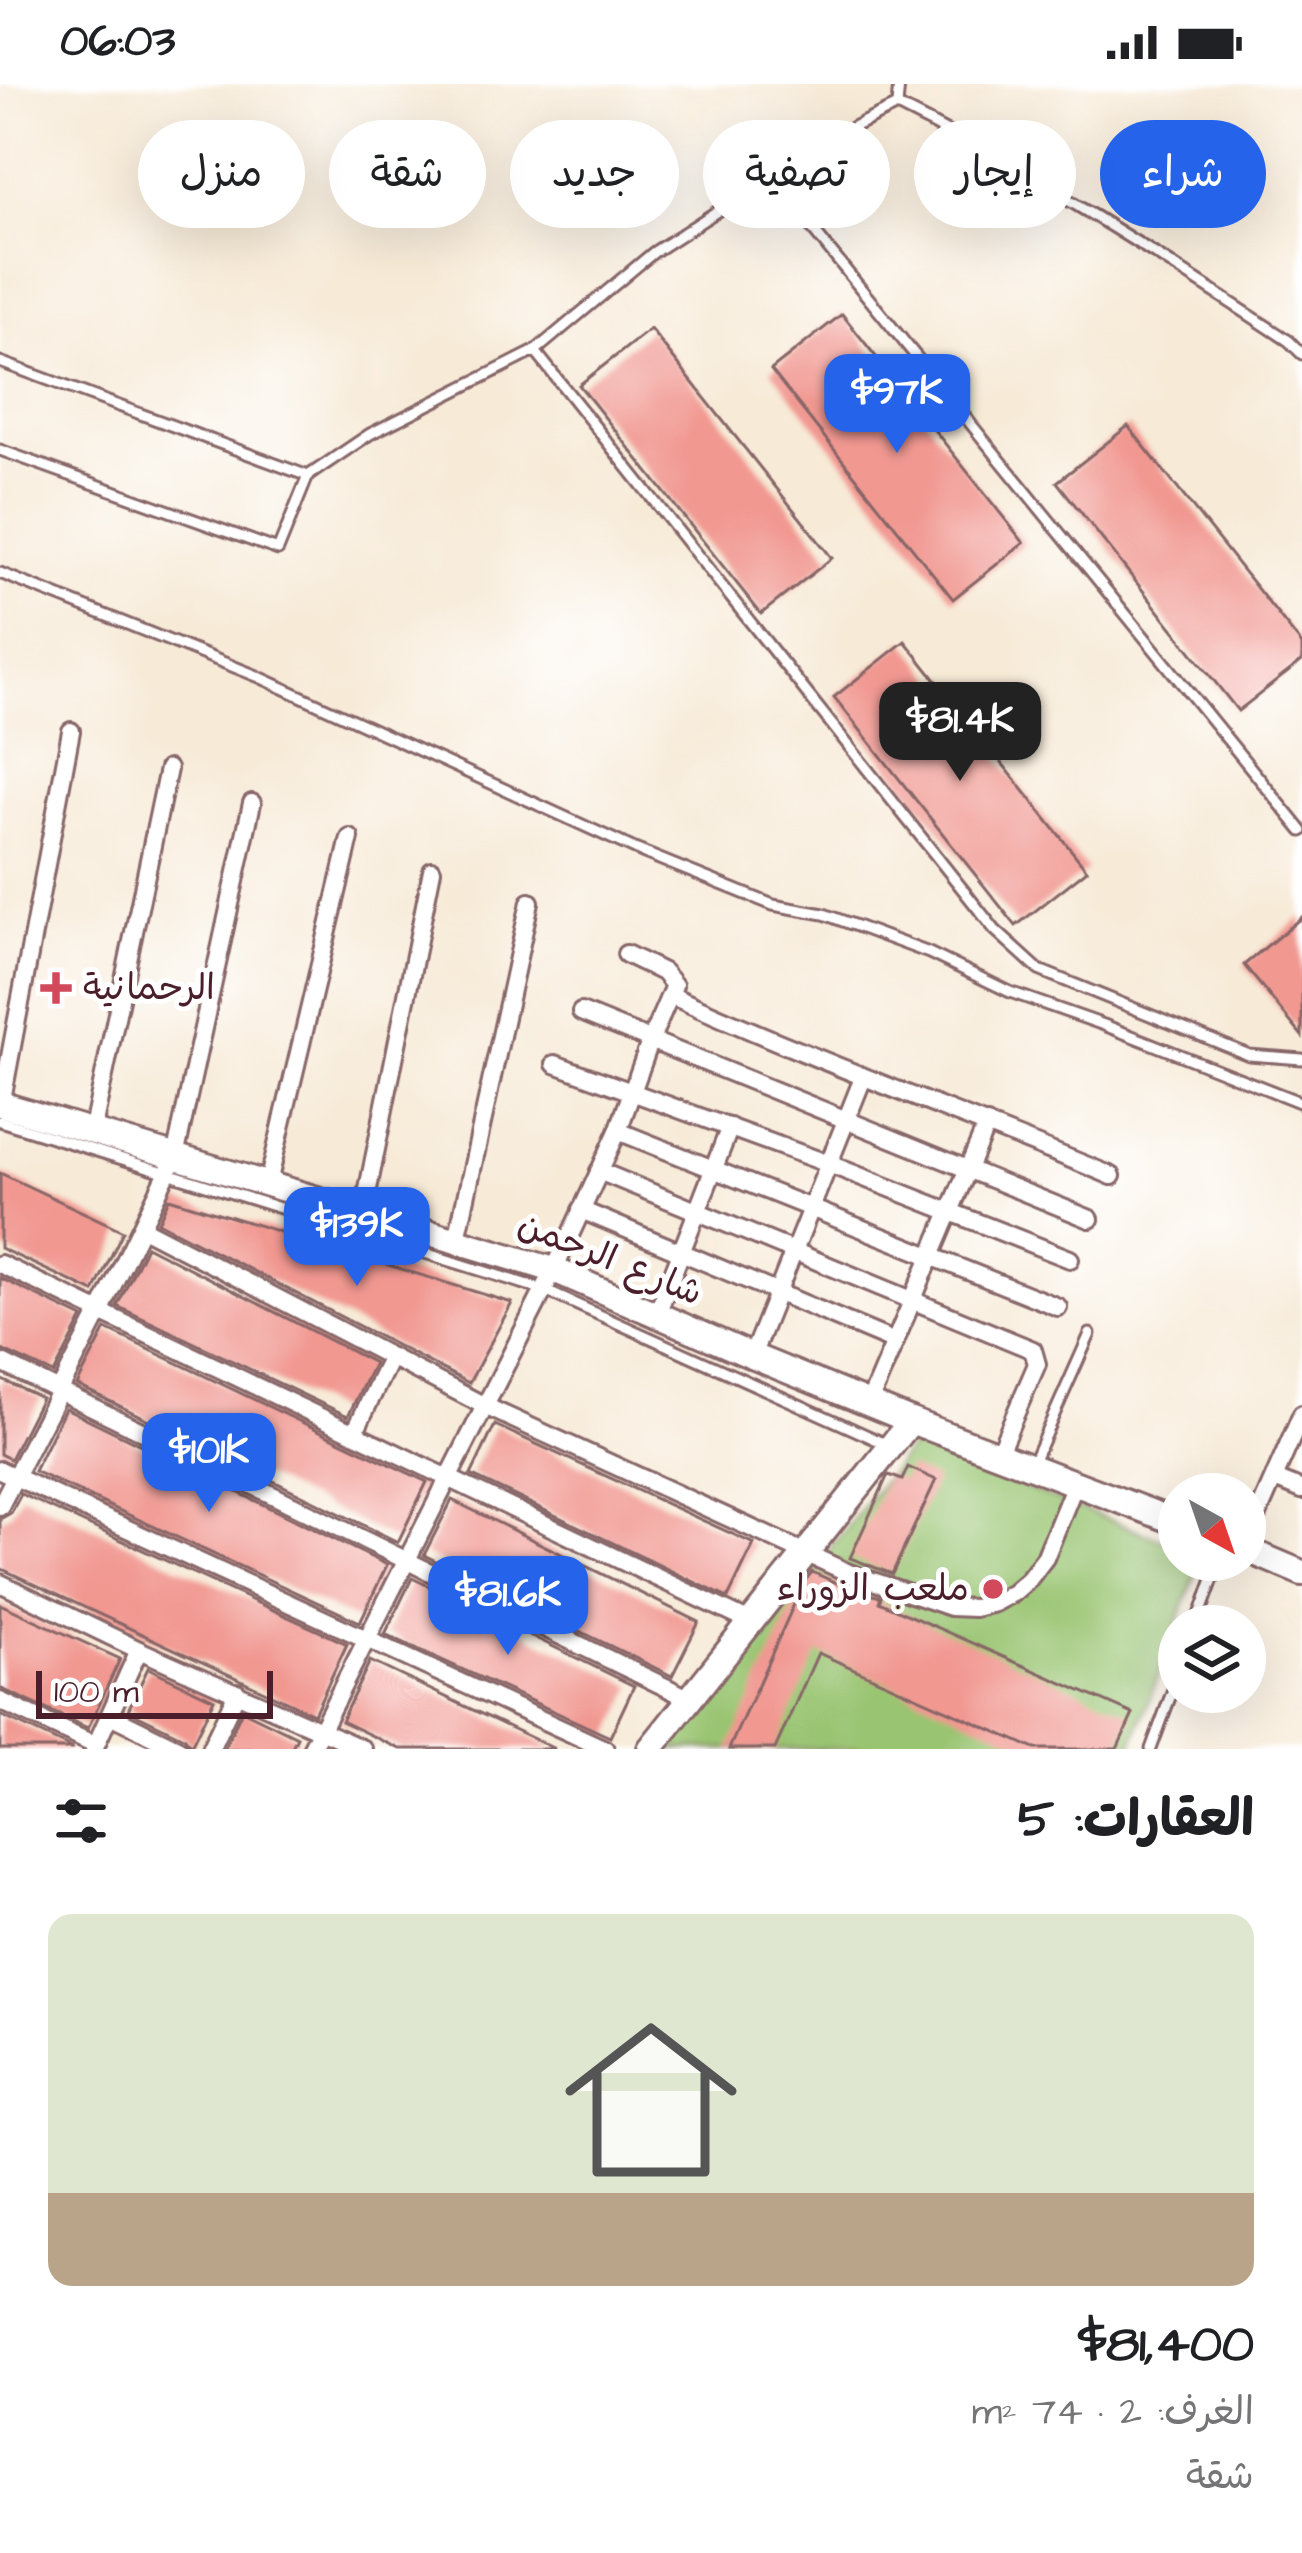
<!DOCTYPE html>
<html lang="ar">
<head>
<meta charset="utf-8">
<style>
	body { margin:0; font-family:"Architects Daughter","Playpen Sans Arabic",sans-serif; background:#f6f6f6; color:#202124; direction:rtl; height:100vh; display:flex; flex-direction:column; font-size:45px; white-space:nowrap }
	* { box-sizing:border-box; margin:0 }
	p { font-size:39px; color:#757577 }
	.icon { flex:none; width:66px; height:66px; fill:none; stroke:currentColor; stroke-width:2; stroke-linecap:round; stroke-linejoin:round }
	.map { position:relative; height:1665px; overflow:hidden; direction:ltr }
	.drawer { display:flex; flex-direction:column; background:#fff; flex:1 }
	.drawer>* { flex:none }
	.top-card { position:absolute; left:36px; top:36px; width:1230px; height:108px; direction:rtl; display:flex; gap:24px }
	.needle { width:78px; rotate:140deg }
	.controls { position:absolute; left:1158px; top:1389px; display:grid; gap:24px }
	.controls a { display:grid; place-items:center; width:108px; height:108px; border-radius:50%; background:#fff; box-shadow:0 12px 48px #0002; font-size:60px }
	.scale { position:absolute; left:36px; bottom:30px; width:237px; box-sizing:border-box; padding-left:12px; border:6px solid #4a1f2b; border-top:0; font-size:33px; line-height:42px; white-space:nowrap; color:#4a1f2b; -webkit-text-stroke:9px #fff; paint-order:stroke }
	.price { position:absolute; translate:-50% -102px; padding:0 27px; border-radius:24px; background:#2563eb; color:#fff; font-size:39px; line-height:78px; filter:drop-shadow(0 3px 6px #0008) }
	.price::after { content:''; position:absolute; left:50%; top:72px; width:36px; height:27px; margin-left:-18px; background:inherit; clip-path:polygon(0 0,100% 0,50% 100%) }
	.price.on { background:#222; color:#fff }
	ul { padding:0; list-style:none }
	li { display:grid; align-content:center; gap:24px; height:636px; padding:0 48px }
	li span { display:grid; place-items:center; height:372px; border-radius:24px; color:#555 }
	li>.icon { margin-inline-start:auto }
	span .icon { width:216px; height:216px; fill:#fffc; stroke-width:1 }
	li b { font-size:51px }
	h2 { display:flex; justify-content:space-between; align-items:center; height:144px; padding:0 48px; font-size:51px }
	.tag { padding:0 42px; border-radius:54px; background:#fff; box-shadow:0 12px 48px #0002; font-size:42px; line-height:108px }
	.tag.on { background:#2563eb; color:#fff }
	.status { display:flex; justify-content:space-between; align-items:center; height:84px; padding:0 60px; background:#fff; direction:ltr }
	.status svg { height:33px; fill:currentColor }
	.map>svg:first-child { display:block }
</style>
</head>
<body>
<div class="status"><b>06:03</b><svg viewBox="0 0 49 12"><path d="M0 12V9h3v3zM5 12V6h3v6zM10 12V3h3v9zM15 12V0h3v12zM26 1h20v11H26zM47 4h2v5h-2z"/></svg></div>
<div class="map">
<svg width="1302" height="1665" viewBox="0 0 1302 1665">
	<rect width="100%" height="100%" fill="#fff"/>
	<filter id="ink" filterUnits="userSpaceOnUse"><feTurbulence type="fractalNoise" baseFrequency=".00833" numOctaves="2"/><feDisplacementMap in="SourceGraphic" scale="24" xChannelSelector="R" yChannelSelector="G"/><feConvolveMatrix kernelMatrix="1 2 1 2 8 2 1 2 1" color-interpolation-filters="sRGB"/></filter>
	<filter id="wash" filterUnits="userSpaceOnUse"><feTurbulence type="fractalNoise" baseFrequency=".004" numOctaves="4" result="noise"/><feDisplacementMap in="SourceGraphic" scale="48" xChannelSelector="R" yChannelSelector="G"/><feGaussianBlur stdDeviation="2.7" result="paint"/><feColorMatrix in="noise" values="0 0 0 0 0 0 0 0 0 0 0 0 0 0 0 0 0 1.4 0 .05"/><feComposite in="paint" operator="in"/></filter>
	<g filter="url(#wash)">
		<rect width="100%" height="100%" fill="#f7ead7"/>
		<!-- green -->
		<path fill="#99c471" stroke="#72724e" stroke-width="3" d="M 912,1361 L 1179,1462 L 1179,1476 L 1201,1476 L 1131,1665 L 671,1665 Z"/>
		<g id="blocks">
			<!-- building -->
			<g fill="#f19891">
				<path d="M 842,230 L 1024,459 L 953,515 L 771,286 Z"/>
				<path d="M 650,245 L 832,474 L 761,530 L 579,301 Z"/>
				<path d="M 1128,342 L 1302,561 L 1302,577 L 1238,627 L 1057,398 Z"/>
				<path d="M 905,557 L 1087,786 L 1016,842 L 834,613 Z"/>
				<path d="M 1302,833 L 1302,952 L 1244,881 Z"/>
				<path d="M 0,1089 L 123,1147 L 94,1208 L 0,1164 Z"/>
				<path d="M 169,1114 L 512,1219 L 469,1299 L 158,1138 Z"/>
				<path d="M 146,1162 L 374,1279 L 348,1332 L 117,1222 Z"/>
				<path d="M 0,1194 L 83,1234 L 54,1290 L 0,1265 Z"/>
				<path d="M 106,1245 L 427,1398 L 398,1458 L 77,1301 Z"/>
				<path d="M 0,1295 L 41,1314 L 10,1375 L 0,1370 Z"/>
				<path d="M 65,1324 L 387,1481 L 360,1538 L 34,1387 Z"/>
				<path d="M 495,1341 L 754,1460 L 728,1514 L 471,1391 Z"/>
				<path d="M 908,1383 L 936,1396 L 892,1490 L 850,1474 L 887,1393 L 889,1391 L 902,1396 Z"/>
				<path d="M 21,1410 L 347,1560 L 314,1630 L 0,1484 L 0,1435 L 11,1429 Z"/>
				<path d="M 452,1416 L 699,1538 L 672,1592 L 424,1471 Z"/>
				<path d="M 812,1488 L 853,1506 L 881,1513 L 879,1518 L 1133,1630 L 1117,1665 L 1035,1665 L 818,1569 L 775,1665 L 729,1665 L 804,1498 Z"/>
				<path d="M 412,1494 L 634,1602 L 610,1653 L 385,1550 Z"/>
				<path d="M 0,1520 L 120,1575 L 88,1644 L 0,1604 Z"/>
				<path d="M 370,1577 L 555,1665 L 400,1665 L 341,1637 Z"/>
				<path d="M 148,1584 L 214,1615 L 191,1662 L 185,1654 L 128,1626 Z"/>
				<path d="M 242,1626 L 297,1653 L 291,1665 L 224,1665 Z"/>
				<path d="M 0,1631 L 73,1665 L 0,1665 Z"/>
			</g>
		</g>
	</g>
	<g filter="url(#ink)">
		<use href="#blocks" fill-opacity="0" stroke="#876667" stroke-width="3"/>
		<g fill="none" stroke-linecap="round" stroke-linejoin="round">
			<defs>
				<g id="lane">
					<path d="M 897,22 L 899,0"/>
					<path d="M 770,93 L 1302,747"/>
					<path d="M 535,267 L 995,846 L 1039,886 L 1249,971 L 1302,975"/>
					<path d="M 0,278 L 308,392 L 370,350 L 535,267 L 654,168 L 770,93 L 855,42 L 897,22 C 1034,90 1162,173 1289,257 L 1302,270"/>
					<path d="M 0,366 L 278,466 L 308,392"/>
					<path d="M 0,489 L 257,592 L 637,766 L 773,821 L 824,830 L 929,869 L 1010,908 L 1104,941 L 1302,1019"/>
					<path d="M 0,1037 L 544,1206 L 886,1360"/>
					<path d="M 1033,1378 L 1090,1250"/>
					<path d="M 1196,1542 L 1220,1476"/>
					<path d="M 1151,1665 L 1179,1589"/>
				</g>
				<g id="street">
					<path d="M 626,870 L 663,888 L 674,901 L 670,911"/>
					<path d="M 581,928 L 1090,1135"/>
					<path d="M 555,980 L 829,1080 L 1070,1175"/>
					<path d="M 1,1021 L 71,647"/>
					<path d="M 618,1047 L 1058,1223"/>
					<path d="M 92,1049 L 168,685"/>
					<path d="M 599,1087 L 1033,1266 L 1037,1280 L 998,1370"/>
					<path d="M 268,1099 L 350,754"/>
					<path d="M 581,1126 L 895,1258"/>
					<path d="M 363,1130 L 432,786"/>
					<path d="M 142,1144 L 485,1322 L 849,1489 L 950,1523 L 974,1524 L 994,1519 L 1013,1509 L 1029,1495 L 1045,1474 L 1075,1400"/>
					<path d="M 457,1155 L 530,818"/>
					<path d="M 0,1180 L 752,1539"/>
					<path d="M 657,1230 L 730,1043"/>
					<path d="M 752,1272 L 863,994"/>
					<path d="M 0,1278 L 688,1614"/>
					<path d="M 869,1319 L 987,1040"/>
					<path d="M 354,1349 L 391,1273"/>
					<path d="M 0,1386 L 605,1665"/>
					<path d="M 1275,1395 L 1302,1406"/>
					<path d="M 0,1422 L 100,1228 L 175,1073 L 252,719"/>
					<path d="M 1245,1460 L 1302,1330"/>
					<path d="M 0,1499 L 139,1566 L 363,1665"/>
					<path d="M 0,1617 L 95,1661"/>
					<path d="M 110,1631 L 179,1665"/>
					<path d="M 94,1665 L 139,1566"/>
					<path d="M 210,1665 L 237,1608"/>
					<path d="M 311,1665 L 554,1186 L 618,1047 L 651,955 L 670,911 C 815,977 965,1031 1112,1092"/>
				</g>
				<g id="secondary">
					<path d="M 0,1020 L 554,1186 L 752,1272 L 911,1337 L 1179,1439"/>
					<path d="M 1245,1465 L 1302,1489"/>
					<path d="M 650,1665 L 911,1337"/>
				</g>
			</defs>
			<!-- lane casing -->
			<use href="#lane" stroke="#876667" stroke-width="15"/>
			<!-- street casing -->
			<use href="#street" stroke="#876667" stroke-width="22"/>
			<!-- secondary casing -->
			<use href="#secondary" stroke="#876667" stroke-width="30"/>
			<!-- lane -->
			<use href="#lane" stroke="#fff" stroke-width="9"/>
			<!-- street -->
			<use href="#street" stroke="#fff" stroke-width="16"/>
			<!-- secondary -->
			<use href="#secondary" stroke="#fff" stroke-width="24"/>
		</g>
	</g>
	<!-- markers -->
	<g fill="#d1495b" stroke="#fff" stroke-width="4.5">
		<path d="M50 886h12v12h12v12h-12v12h-12v-12h-12v-12h12z"/>
		<circle cx="993" cy="1505" r="12"/>
	</g>
	<g text-anchor="middle" dominant-baseline="central" stroke-width="10" stroke-linejoin="round" paint-order="stroke">
		<!-- poi labels -->
		<g font-size="36" fill="#4a1f2b" stroke="#fff" text-anchor="start">
			<text x="83" y="904">الرحمانية</text>
			<text x="969" y="1505" text-anchor="end">ملعب الزوراء</text>
		</g>
		<!-- street labels -->
		<g font-size="36" fill="#4a1f2b" stroke="#fff">
			<text transform="translate(610 1175) rotate(22)">شارع الرحمن</text>
		</g>
	</g>
</svg>
<div class="controls">
<a><svg class="needle" viewBox="-14 -14 28 28"><path d="M0-13l5 13h-10z" fill="#e53935"/><path d="M0 13l5-13h-10z" fill="#757577"/></svg></a>
<a><svg class="icon" aria-label="layers" viewBox="0 0 24 24"><path d="M12 4l9 5-9 5-9-5zM3 14l9 5 9-5"/></svg></a>
</div>
<div class="scale">100 m</div>
<b class="price" style="left:897px;top:372px">$97K</b>
<b class="price on" style="left:960px;top:700px">$81.4K</b>
<b class="price" style="left:357px;top:1205px">$139K</b>
<b class="price" style="left:209px;top:1431px">$101K</b>
<b class="price" style="left:508px;top:1574px">$81.6K</b>
<div class="top-card">
<a class="tag on">شراء</a>
<a class="tag">إيجار</a>
<a class="tag">تصفية</a>
<a class="tag">جديد</a>
<a class="tag">شقة</a>
<a class="tag">منزل</a>
</div>
</div>
<section class="drawer">
<h2>العقارات: 5<svg class="icon" aria-label="filters" viewBox="0 0 24 24"><path d="M4 7h16M4 17h16"/><circle cx="9" cy="7" r="2"/><circle cx="15" cy="17" r="2"/></svg></h2>
<ul>
<li><span style="background:linear-gradient(#dfe7d0 75%,#b9a48a 0)"><svg class="icon" aria-label="home" viewBox="0 0 24 24"><path d="M3 11l9-7 9 7M6 9v11h12V9"/></svg></span><div><b>$81,400</b><p>الغرف: 2 · 74 m²</p><p>شقة</p></div></li>
</ul>
</section>
</body>
</html>
